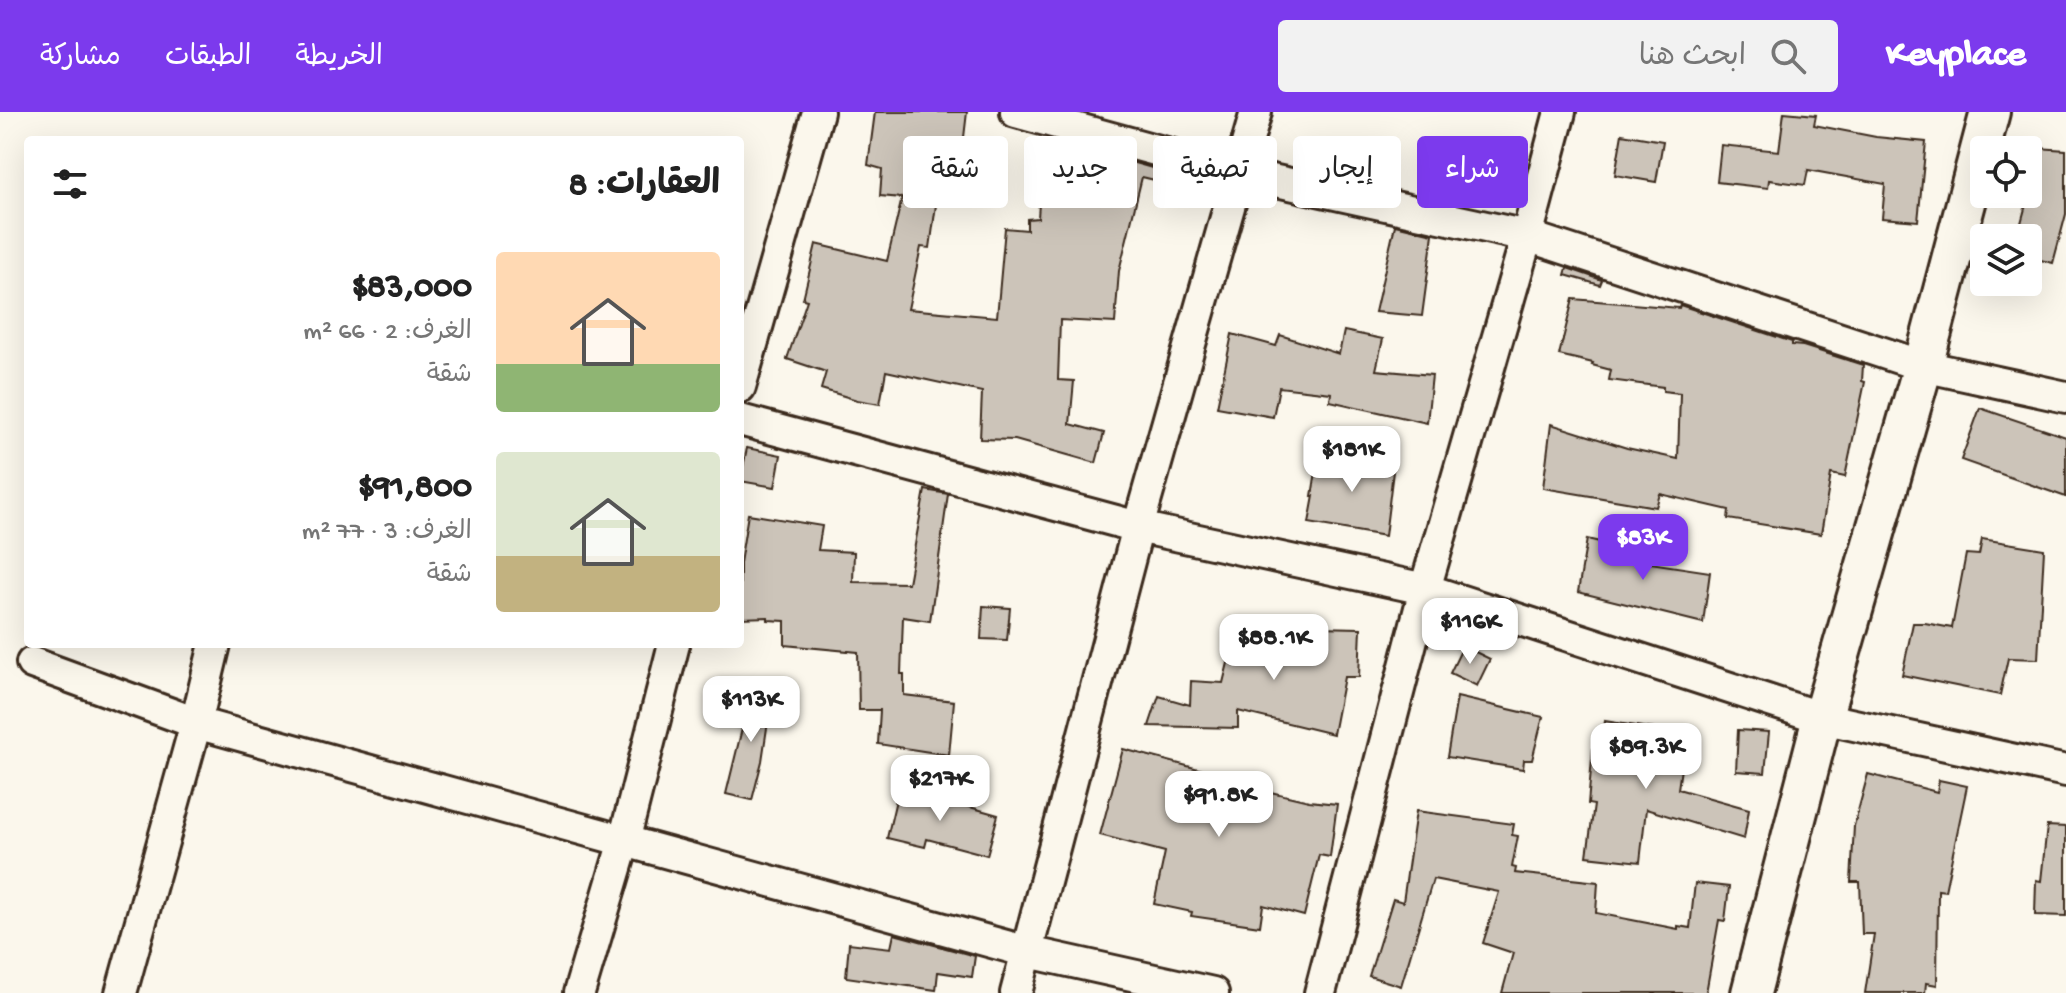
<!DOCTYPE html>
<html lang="ar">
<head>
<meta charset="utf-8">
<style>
	body { margin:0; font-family:"Gochi Hand","Playpen Sans Arabic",sans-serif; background:#f2f2f2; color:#222; direction:rtl; height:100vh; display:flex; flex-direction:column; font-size:30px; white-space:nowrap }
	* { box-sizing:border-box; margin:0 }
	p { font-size:26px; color:#767676 }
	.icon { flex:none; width:44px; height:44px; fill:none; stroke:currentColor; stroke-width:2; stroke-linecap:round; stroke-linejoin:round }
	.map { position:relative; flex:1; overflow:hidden; direction:ltr }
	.drawer { position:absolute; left:24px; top:24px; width:720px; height:512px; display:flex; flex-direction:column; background:#fff; border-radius:8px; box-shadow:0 8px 32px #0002; direction:rtl }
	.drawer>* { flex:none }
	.banner { position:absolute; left:768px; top:24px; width:760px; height:72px; direction:rtl; display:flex; gap:16px }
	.buttons { position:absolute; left:1970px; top:24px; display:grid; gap:16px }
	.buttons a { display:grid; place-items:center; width:72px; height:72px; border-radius:8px; background:#fff; box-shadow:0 8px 32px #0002; font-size:40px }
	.price { position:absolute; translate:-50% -68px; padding:0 18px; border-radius:16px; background:#fff; color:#222; font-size:26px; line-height:52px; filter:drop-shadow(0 2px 4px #0008) }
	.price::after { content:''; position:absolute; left:50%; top:48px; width:24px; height:18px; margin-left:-12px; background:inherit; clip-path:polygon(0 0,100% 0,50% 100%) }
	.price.selected { background:#7c3aed; color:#fff }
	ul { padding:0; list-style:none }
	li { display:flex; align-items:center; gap:24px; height:200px; padding:0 24px }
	li span { display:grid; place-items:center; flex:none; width:224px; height:160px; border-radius:8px; color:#555 }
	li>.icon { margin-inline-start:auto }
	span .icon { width:96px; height:96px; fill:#fffc; stroke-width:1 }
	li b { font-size:34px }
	h2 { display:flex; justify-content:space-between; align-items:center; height:96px; padding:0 24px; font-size:34px }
	.chip { padding:0 28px; border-radius:8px; background:#fff; box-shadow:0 8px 32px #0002; font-size:28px; line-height:72px }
	.chip.selected { background:#7c3aed; color:#fff }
	header { display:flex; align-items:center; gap:48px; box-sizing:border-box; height:112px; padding:0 40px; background:#7c3aed; color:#fff }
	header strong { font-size:38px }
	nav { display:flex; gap:44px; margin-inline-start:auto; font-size:28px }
	.search { width:560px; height:72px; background:#f2f2f2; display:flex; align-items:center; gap:20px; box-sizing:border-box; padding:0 28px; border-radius:8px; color:#767676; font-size:30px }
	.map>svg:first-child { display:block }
</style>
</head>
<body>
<header>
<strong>Keyplace</strong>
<div class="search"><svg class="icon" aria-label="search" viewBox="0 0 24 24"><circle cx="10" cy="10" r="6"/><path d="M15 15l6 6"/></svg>ابحث هنا</div>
<nav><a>الخريطة</a><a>الطبقات</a><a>مشاركة</a></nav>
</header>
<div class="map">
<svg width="2066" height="881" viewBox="0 0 2066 881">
	<rect width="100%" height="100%" fill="#fbf7ec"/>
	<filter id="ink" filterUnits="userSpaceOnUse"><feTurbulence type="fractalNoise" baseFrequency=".0125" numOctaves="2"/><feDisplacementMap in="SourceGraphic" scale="16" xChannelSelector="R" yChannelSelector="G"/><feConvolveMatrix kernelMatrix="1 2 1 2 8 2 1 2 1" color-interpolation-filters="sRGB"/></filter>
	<g filter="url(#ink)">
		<!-- building -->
		<g fill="#ccc4b9" stroke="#3b2a1e" stroke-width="2">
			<path d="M 875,0 L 967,0 L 960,59 L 941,57 L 930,136 L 921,135 L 908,197 L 997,205 L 1005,116 L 1027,118 L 1027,107 L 1038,106 L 1042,46 L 1104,50 L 1106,43 L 1170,61 L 1167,71 L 1142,65 L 1119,159 L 1115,211 L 1060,208 L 1058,268 L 1074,269 L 1070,312 L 1104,321 L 1096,351 L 1015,328 L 980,327 L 982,280 L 886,259 L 880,292 L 857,288 L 821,277 L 826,260 L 787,247 L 807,188 L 803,187 L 816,132 L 887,149 L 902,86 L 880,84 L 882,57 L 868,53 Z"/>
			<path d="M 1784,0 L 1816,3 L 1814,13 L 1876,25 L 1926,30 L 1918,109 L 1882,106 L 1885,72 L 1808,58 L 1805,73 L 1769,68 L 1768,76 L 1717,70 L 1721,33 L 1779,39 Z"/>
			<path d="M 1622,22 L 1663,29 L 1656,70 L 1615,63 Z"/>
			<path d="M 2038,36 L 2066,38 L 2066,102 L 2053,151 L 2028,145 L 2028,126 L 2017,126 L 2027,89 L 2035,91 Z"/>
			<path d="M 1395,113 L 1433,122 L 1422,204 L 1375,200 Z"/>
			<path d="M 1567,156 L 1602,168 L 1600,173 L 1565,163 Z"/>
			<path d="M 1573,187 L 1679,196 L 1680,193 L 1792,230 L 1792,233 L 1803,234 L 1863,253 L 1862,269 L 1865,270 L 1845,365 L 1831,362 L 1821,422 L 1728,407 L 1729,398 L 1660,382 L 1656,395 L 1543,376 L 1551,312 L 1627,336 L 1678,347 L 1680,281 L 1663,279 L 1663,275 L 1609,268 L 1611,258 L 1592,253 L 1593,251 L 1559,243 Z"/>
			<path d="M 1344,219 L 1383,227 L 1376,258 L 1432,263 L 1427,311 L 1330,289 L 1331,281 L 1279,275 L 1273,305 L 1217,295 L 1232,222 L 1276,234 L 1280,223 L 1339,242 Z"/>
			<path d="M 1980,296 L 2066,325 L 2066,385 L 1961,348 Z"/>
			<path d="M 747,336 L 781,343 L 775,375 L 740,369 Z"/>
			<path d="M 1319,341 L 1394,351 L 1385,424 L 1309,411 L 1314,384 L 1312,384 Z"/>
			<path d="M 925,378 L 948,382 L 930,509 L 903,505 L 901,562 L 904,562 L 904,583 L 954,589 L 949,643 L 878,632 L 880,598 L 859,598 L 858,540 L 785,533 L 785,509 L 768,508 L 768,505 L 740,506 L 740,451 L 748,402 L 822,414 L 818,438 L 854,440 L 853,470 L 908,471 Z"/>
			<path d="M 1587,427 L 1643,440 L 1641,448 L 1650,449 L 1650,451 L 1710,460 L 1703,511 L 1578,480 Z"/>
			<path d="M 1982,427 L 2044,437 L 2038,547 L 2008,546 L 2000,583 L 1902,563 L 1913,511 L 1925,511 L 1952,516 L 1966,442 L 1979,443 Z"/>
			<path d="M 983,494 L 1010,496 L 1007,528 L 981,527 Z"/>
			<path d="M 1263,511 L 1316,524 L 1317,515 L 1361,516 L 1359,565 L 1344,565 L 1333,622 L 1238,599 L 1238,616 L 1149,614 L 1159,584 L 1190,593 L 1191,569 L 1223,571 L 1234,527 L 1258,533 Z"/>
			<path d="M 1463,534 L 1490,547 L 1477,574 L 1450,561 Z"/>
			<path d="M 753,572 L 773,576 L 762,649 L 752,688 L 726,682 Z"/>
			<path d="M 1457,585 L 1543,605 L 1532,648 L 1524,648 L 1523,657 L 1447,645 Z"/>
			<path d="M 1605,609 L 1686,622 L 1678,677 L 1749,697 L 1744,727 L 1646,697 L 1640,750 L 1587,744 L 1594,693 L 1588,692 L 1593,635 L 1601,636 Z"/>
			<path d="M 1738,618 L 1769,620 L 1765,661 L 1736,659 Z"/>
			<path d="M 1123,637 L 1225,664 L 1223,669 L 1309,689 L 1337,692 L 1330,745 L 1319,743 L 1304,804 L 1263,793 L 1260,814 L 1191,804 L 1192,800 L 1154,792 L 1165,740 L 1100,723 Z"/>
			<path d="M 1868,662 L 1937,680 L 1939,668 L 1967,674 L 1945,779 L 1938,778 L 1937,873 L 1926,871 L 1925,881 L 1865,881 L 1874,822 L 1862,822 L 1860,770 L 1851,770 L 1854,714 Z"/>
			<path d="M 899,675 L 998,703 L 987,743 L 927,727 L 925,735 L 887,726 Z"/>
			<path d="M 1416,699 L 1514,712 L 1512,723 L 1518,724 L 1512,755 L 1516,756 L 1515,761 L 1598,770 L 1596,801 L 1678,817 L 1678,814 L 1690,816 L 1695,771 L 1729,775 L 1725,809 L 1719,808 L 1706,881 L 1502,881 L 1513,841 L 1483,831 L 1499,780 L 1433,767 L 1401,874 L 1369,864 L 1393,787 L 1403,790 Z"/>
			<path d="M 2047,714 L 2066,715 L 2066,804 L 2035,803 L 2036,768 L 2041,769 Z"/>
			<path d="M 894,822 L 975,844 L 972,865 L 938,860 L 936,878 L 846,865 L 849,831 L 891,836 Z"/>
		</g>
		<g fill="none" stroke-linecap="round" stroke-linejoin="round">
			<defs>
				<g id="minor">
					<path d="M 1016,0 L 1240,61 L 1527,124 L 1923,254 L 2066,285"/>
					<path d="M 740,275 L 818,0"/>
					<path d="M 740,308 L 1138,415 L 1425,477 L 1822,606 L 2066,659"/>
					<path d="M 32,551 L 196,611 L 1028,840 L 1213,881"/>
					<path d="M 121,881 L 196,611 L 215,532"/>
					<path d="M 579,881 L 624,729 L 674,532"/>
					<path d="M 1016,881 L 1138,415 L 1256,0"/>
					<path d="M 1320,881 L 1425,477 L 1527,124 L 1560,0"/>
				</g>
				<path id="tertiary" d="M 1751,881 L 1822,606 L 1923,254 L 1990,0"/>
			</defs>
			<!-- minor casing -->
			<use href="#minor" stroke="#3b2a1e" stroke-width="36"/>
			<!-- tertiary casing -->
			<use href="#tertiary" stroke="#3b2a1e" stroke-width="44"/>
			<!-- minor -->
			<use href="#minor" stroke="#fbf7ec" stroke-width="30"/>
			<!-- tertiary -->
			<use href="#tertiary" stroke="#fbf7ec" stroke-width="38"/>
		</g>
	</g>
</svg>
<div class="buttons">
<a><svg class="icon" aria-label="locate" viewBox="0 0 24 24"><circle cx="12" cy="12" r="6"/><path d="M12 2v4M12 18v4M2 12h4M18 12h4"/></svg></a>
<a><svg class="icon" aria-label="layers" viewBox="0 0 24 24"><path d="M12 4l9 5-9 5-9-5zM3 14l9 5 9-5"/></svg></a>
</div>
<b class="price" style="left:1352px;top:382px">$181K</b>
<b class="price selected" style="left:1643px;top:470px">$83K</b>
<b class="price" style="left:1470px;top:554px">$116K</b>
<b class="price" style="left:1274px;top:570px">$88.1K</b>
<b class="price" style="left:751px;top:632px">$113K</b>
<b class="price" style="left:1646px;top:679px">$89.3K</b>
<b class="price" style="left:940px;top:711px">$217K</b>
<b class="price" style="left:1219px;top:727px">$91.8K</b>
<div class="banner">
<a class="chip selected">شراء</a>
<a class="chip">إيجار</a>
<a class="chip">تصفية</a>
<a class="chip">جديد</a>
<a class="chip">شقة</a>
</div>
<section class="drawer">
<h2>العقارات: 8<svg class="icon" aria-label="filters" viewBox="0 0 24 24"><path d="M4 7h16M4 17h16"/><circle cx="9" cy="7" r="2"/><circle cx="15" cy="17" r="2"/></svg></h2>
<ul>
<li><span style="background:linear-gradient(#ffd9b3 70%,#8fb573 0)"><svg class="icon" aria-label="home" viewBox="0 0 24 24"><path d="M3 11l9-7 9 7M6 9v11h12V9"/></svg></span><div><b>$83,000</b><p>الغرف: 2 · 66 m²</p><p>شقة</p></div></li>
<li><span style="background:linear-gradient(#dfe7d0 65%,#c2b280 0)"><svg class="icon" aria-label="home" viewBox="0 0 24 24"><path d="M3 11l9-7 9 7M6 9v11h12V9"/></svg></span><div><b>$91,800</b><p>الغرف: 3 · 77 m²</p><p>شقة</p></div></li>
</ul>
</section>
</div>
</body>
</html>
